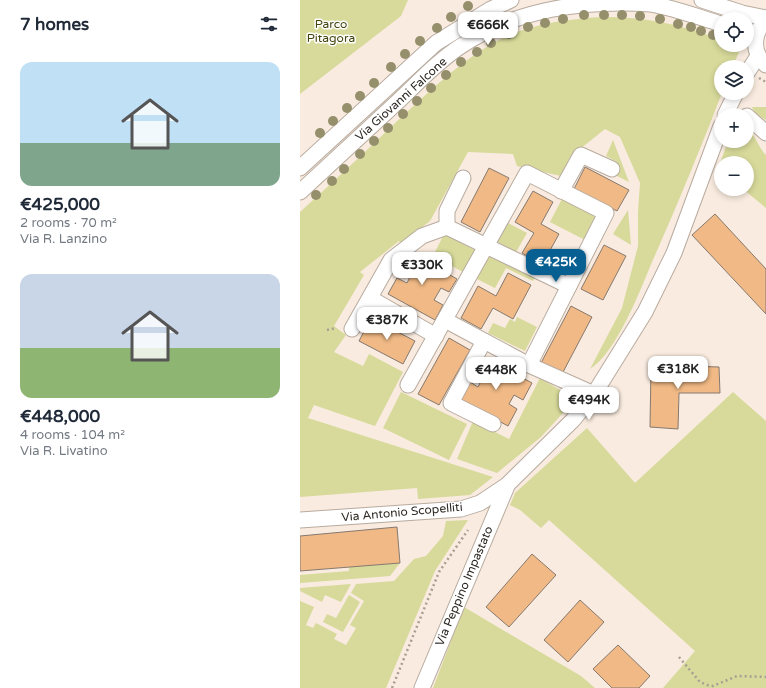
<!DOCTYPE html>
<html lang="en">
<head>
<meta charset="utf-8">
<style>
	body { margin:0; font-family:"Varela Round",sans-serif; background:#f2f2f3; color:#1f2937; height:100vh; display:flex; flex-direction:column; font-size:15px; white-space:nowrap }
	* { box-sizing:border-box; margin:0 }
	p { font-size:13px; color:#747a83 }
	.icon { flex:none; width:22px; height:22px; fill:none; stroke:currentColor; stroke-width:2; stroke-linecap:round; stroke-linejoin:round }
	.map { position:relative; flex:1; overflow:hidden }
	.panel { display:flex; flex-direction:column; background:#fff; width:300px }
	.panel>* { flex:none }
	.buttons { position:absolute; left:414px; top:12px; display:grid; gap:8px }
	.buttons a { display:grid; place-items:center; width:40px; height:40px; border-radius:50%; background:#fff; box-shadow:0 2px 6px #0003; font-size:20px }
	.price { position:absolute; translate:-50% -34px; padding:0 9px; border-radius:8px; background:#fff; color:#222; font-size:13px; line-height:26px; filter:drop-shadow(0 1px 2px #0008) }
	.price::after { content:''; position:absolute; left:50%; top:24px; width:12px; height:9px; margin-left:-6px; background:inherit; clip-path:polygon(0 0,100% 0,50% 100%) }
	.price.on { background:#085f91; color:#fff }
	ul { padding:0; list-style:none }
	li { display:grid; align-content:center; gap:8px; height:212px; padding:0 20px }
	li span { display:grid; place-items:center; height:124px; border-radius:12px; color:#555 }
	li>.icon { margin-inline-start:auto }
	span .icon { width:72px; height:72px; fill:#fffc; stroke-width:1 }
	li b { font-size:17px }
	h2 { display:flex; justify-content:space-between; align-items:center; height:48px; padding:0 20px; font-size:17px }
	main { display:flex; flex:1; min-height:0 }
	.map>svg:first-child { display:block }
</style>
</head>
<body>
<main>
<section class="panel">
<h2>7 homes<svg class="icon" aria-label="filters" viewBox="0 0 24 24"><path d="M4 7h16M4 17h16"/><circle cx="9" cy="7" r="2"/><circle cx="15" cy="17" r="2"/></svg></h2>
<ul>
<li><span style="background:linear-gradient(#bfe0f5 65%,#7fa58c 0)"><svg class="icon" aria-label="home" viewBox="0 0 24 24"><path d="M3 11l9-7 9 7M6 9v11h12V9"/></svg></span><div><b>€425,000</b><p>2 rooms · 70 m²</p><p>Via R. Lanzino</p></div></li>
<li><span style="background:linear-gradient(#c9d6e8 60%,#8fb573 0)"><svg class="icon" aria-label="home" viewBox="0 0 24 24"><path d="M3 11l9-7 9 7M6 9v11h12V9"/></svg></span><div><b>€448,000</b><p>4 rooms · 104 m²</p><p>Via R. Livatino</p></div></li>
</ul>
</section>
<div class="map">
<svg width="466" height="688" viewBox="0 0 466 688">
	<rect width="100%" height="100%" fill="#f9ebdf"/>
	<!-- green -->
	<g fill="#d7da9a">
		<path d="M 0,0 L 108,0 L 101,16 L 0,94 Z"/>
		<path d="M 302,17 C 343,17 383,24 421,40 L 421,45 L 431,45 L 440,49 L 433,67 L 421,67 L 421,93 L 422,93 C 400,150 377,206 352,262 C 340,291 316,353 290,369 L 322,308 L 338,246 L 338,212 L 340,183 L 320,137 L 305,129 L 270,157 L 261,176 L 217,166 L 213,154 L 168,152 L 130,221 L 101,244 L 99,241 L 60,272 L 64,275 L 34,326 L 46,335 L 34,352 L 63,366 L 69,354 L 103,372 L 75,426 L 14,405 L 8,418 L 193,477 L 170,495 L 118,499 L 117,488 L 0,497 L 0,212 C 31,184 62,155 93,125 C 126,95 159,61 199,40 C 230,24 267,19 302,17 Z"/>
		<path d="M 452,107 L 466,107 L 466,120 L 455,113 Z"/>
		<path d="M 447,128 C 456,136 458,147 466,155 L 466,208 L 443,189 L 447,189 L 447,163 L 421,163 L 421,172 L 418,169 L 428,141 L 447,141 Z"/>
		<path d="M 313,140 L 329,182 L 313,174 L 317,162 L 306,156 Z"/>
		<path d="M 263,197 L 298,216 L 285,240 L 250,222 Z"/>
		<path d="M 328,210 L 331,245 L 313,234 Z"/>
		<path d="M 206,222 L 227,233 L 216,252 L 196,241 Z"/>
		<path d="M 144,234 L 175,250 L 163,272 L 133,256 Z"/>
		<path d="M 189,251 L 236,275 L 233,281 L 206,268 L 195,288 L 175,278 Z"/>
		<path d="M 217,317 L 237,327 L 225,351 L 188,333 L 193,323 L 205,328 L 210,319 L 215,322 Z"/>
		<path d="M 240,378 L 260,390 L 272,403 L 241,437 L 197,473 L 157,459 L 173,421 L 209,439 Z"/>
		<path d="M 101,392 L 167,424 L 149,460 L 83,428 Z"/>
		<path d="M 433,392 L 466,421 L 466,688 L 363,688 L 395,651 L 249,520 L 241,528 L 220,510 L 210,505 L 215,493 L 287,428 L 335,483 Z"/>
		<path d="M 168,520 L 135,571 L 86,688 L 0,688 L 0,601 L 14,607 L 6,625 L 13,628 L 16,623 L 37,634 L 34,639 L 46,645 L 56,628 L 50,625 L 64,601 L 51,593 L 56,584 L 94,581 L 114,559 L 126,556 L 143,536 L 146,521 Z"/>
		<path d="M 100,563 L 90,576 L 0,583 L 0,575 L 49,571 L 49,567 Z"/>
		<path d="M 51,584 L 41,602 L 25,595 L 22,602 L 0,591 L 0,588 Z"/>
		<path d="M 49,595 L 60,602 L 43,632 L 23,622 L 27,614 L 36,618 Z"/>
		<path d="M 164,607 L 281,676 L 295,688 L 133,688 Z"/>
	</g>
	<!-- building -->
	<g fill="#f0b985" stroke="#86796f">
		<path d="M 285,167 L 329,190 L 317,211 L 274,189 Z"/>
		<path d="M 189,168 L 209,178 L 180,232 L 161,222 Z"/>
		<path d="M 233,191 L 253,202 L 241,224 L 259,234 L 242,265 L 222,253 L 234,233 L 215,222 Z"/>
		<path d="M 415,214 L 466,269 L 466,314 L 392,235 Z"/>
		<path d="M 304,245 L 326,256 L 303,300 L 281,289 Z"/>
		<path d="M 111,253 L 157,279 L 149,292 L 141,288 L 134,300 L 143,305 L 135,320 L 88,294 L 97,278 L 107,283 L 111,275 L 102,270 Z"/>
		<path d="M 208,273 L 231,285 L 213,319 L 193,308 L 181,329 L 161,318 L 178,286 L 196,296 Z"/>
		<path d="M 271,306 L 292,317 L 262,374 L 241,363 Z"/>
		<path d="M 71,318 L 115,341 L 103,364 L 59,341 Z"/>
		<path d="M 149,338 L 170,350 L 139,405 L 118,394 Z"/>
		<path d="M 184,357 L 232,383 L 223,400 L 214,395 L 209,404 L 217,409 L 208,426 L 160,400 L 170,382 L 178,387 L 182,379 L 174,375 Z"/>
		<path d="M 357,365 L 419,367 L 420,393 L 379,393 L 378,429 L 350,427 L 351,368 Z"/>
		<path d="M 97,527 L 100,563 L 0,571 L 0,536 Z"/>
		<path d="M 232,554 L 256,575 L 209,627 L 186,607 Z"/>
		<path d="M 280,600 L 304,622 L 268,662 L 244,640 Z"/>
		<path d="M 318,645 L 350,676 L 339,688 L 312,688 L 293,669 Z"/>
	</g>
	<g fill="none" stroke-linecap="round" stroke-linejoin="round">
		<defs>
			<g id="minor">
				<path d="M 402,0 L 442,13 L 466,18"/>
				<path d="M 466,21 C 452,33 452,53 466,65"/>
				<path d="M 447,73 L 458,56"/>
				<path d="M 425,115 L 436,93"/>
				<path d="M 447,116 L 466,133"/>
				<path d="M 0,168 L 136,43 L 191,9 L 211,0"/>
				<path d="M 261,191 L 281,155 L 312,169"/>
				<path d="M 0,192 C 31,163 62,135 93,106 C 115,86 136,62 161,46 C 218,8 284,0 351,4 C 375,8 398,17 421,24"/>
				<path d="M 147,227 L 147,211 L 163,178"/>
				<path d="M 70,298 L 136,336"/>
				<path d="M 145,320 L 229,365 L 294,394"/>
				<path d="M 52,329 L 91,260 L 122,236 L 147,227 L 269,286"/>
				<path d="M 184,341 L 151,403 L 193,424"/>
				<path d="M 108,385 L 227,173 L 306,213 L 229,365"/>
				<path d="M 0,520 L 161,509 L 180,503 L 207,485 L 273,420 L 294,394 L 345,312 L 374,253 L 421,126"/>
				<path d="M 122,688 L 207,486"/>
			</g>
		</defs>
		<!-- minor casing -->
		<use href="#minor" stroke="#b8ab9f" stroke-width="17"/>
		<!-- path -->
		<g stroke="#a89e94" stroke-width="2.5" stroke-dasharray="2 3" stroke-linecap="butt">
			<path d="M 459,78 L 466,82"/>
			<path d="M 27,330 L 36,328"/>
			<path d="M 379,657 L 400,682 L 407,685 L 413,686 L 437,676 L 466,677"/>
			<path d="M 92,688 L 139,572 L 168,530"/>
		</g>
		<!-- minor -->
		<use href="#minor" stroke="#fff" stroke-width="15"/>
	</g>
	<!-- trees -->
	<g fill="#958f6c">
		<circle cx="168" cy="6" r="5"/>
		<circle cx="284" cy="15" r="5"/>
		<circle cx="304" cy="15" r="5"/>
		<circle cx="322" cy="15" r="5"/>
		<circle cx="340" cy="16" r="5"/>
		<circle cx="151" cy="17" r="5"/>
		<circle cx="263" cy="19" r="5"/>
		<circle cx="360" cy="19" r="5"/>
		<circle cx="245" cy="23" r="5"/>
		<circle cx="378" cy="24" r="5"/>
		<circle cx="228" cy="27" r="5"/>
		<circle cx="391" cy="27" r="5"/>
		<circle cx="137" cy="28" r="5"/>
		<circle cx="401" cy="31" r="5"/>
		<circle cx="209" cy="34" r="5"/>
		<circle cx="413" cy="35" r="5"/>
		<circle cx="120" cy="41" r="5"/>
		<circle cx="191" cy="43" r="5"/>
		<circle cx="177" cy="52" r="5"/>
		<circle cx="105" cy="54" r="5"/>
		<circle cx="161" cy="62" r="5"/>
		<circle cx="91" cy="67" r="5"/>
		<circle cx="146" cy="75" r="5"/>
		<circle cx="74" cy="83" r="5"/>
		<circle cx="131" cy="88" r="5"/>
		<circle cx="60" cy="96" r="5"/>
		<circle cx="117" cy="101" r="5"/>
		<circle cx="47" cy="108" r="5"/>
		<circle cx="103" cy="114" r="5"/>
		<circle cx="33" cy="121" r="5"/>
		<circle cx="88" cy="128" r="5"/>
		<circle cx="20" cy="133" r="5"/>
		<circle cx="74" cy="141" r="5"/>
		<circle cx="60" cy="154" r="5"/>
		<circle cx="44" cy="169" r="5"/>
		<circle cx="32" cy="181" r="5"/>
		<circle cx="16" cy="195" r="5"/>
	</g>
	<g text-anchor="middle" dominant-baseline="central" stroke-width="3" stroke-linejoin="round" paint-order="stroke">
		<!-- park labels -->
		<g font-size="12" fill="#44440d" stroke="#fff">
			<text x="31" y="24">Parco<tspan x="31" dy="14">Pitagora</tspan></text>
		</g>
		<!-- street labels -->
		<g font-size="12" fill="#2e2924" stroke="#fff">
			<text transform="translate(101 99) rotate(-42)">Via Giovanni Falcone</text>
			<text transform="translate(102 512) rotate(-5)">Via Antonio Scopelliti</text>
			<text transform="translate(164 586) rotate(-67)">Via Peppino Impastato</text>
		</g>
	</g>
</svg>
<div class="buttons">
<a><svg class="icon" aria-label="locate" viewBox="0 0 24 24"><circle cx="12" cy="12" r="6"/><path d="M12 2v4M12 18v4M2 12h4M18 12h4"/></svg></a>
<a><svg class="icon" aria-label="layers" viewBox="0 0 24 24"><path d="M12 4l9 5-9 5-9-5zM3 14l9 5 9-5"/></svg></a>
<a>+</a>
<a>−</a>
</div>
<b class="price" style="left:188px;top:46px">€666K</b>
<b class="price on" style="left:256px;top:283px">€425K</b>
<b class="price" style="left:122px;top:286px">€330K</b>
<b class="price" style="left:87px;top:341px">€387K</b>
<b class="price" style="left:378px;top:390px">€318K</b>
<b class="price" style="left:196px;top:391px">€448K</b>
<b class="price" style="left:289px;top:421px">€494K</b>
</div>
</main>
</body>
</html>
